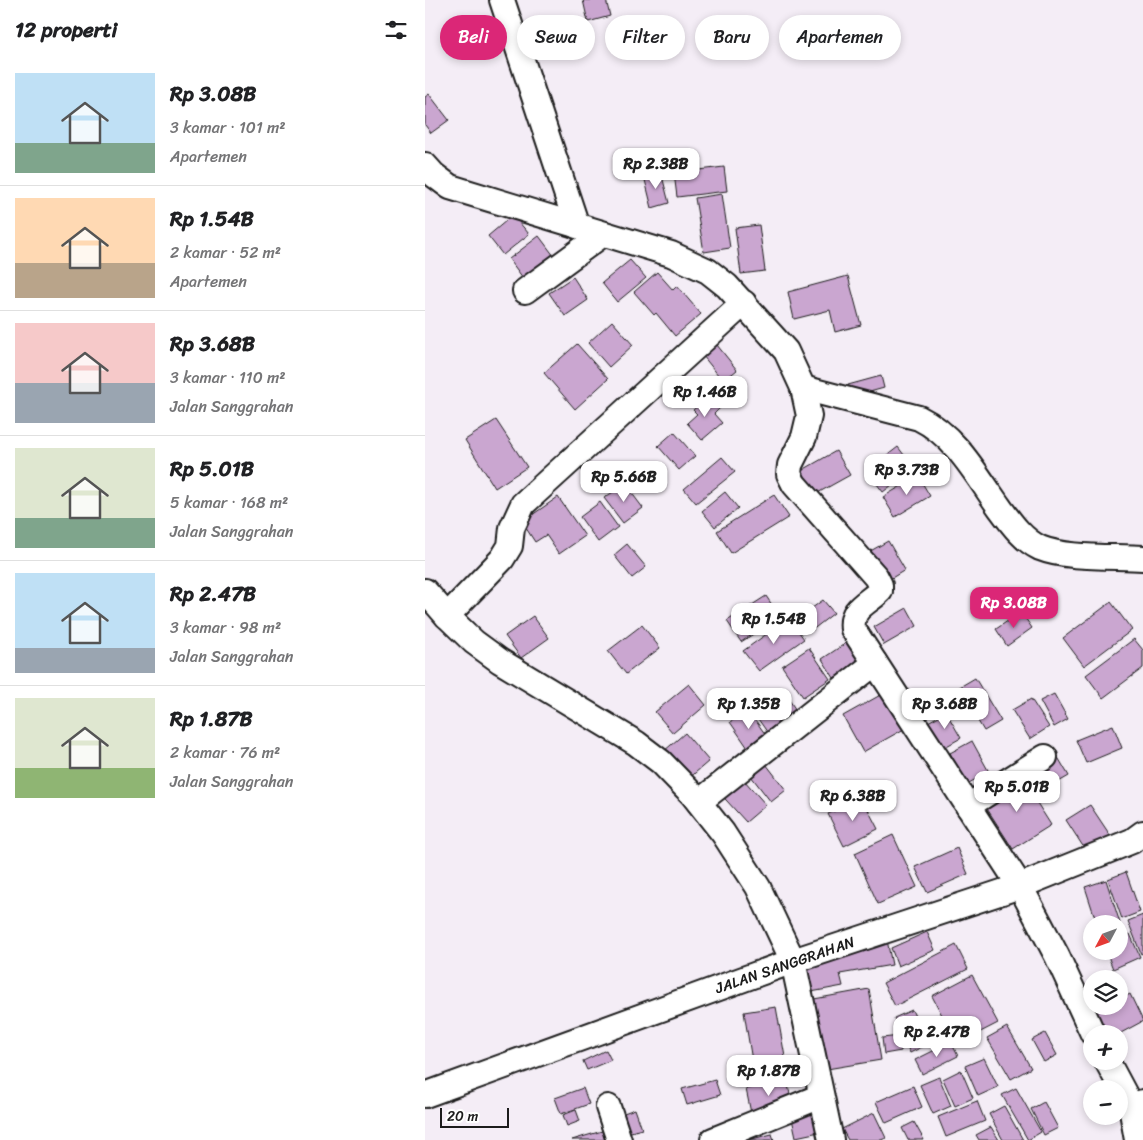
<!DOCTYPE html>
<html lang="id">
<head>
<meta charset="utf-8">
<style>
	body { margin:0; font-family:Sriracha,sans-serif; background:#f6f6f6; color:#202124; height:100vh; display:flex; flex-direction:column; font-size:19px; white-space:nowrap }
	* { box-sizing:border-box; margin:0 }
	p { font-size:16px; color:#757577 }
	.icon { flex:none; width:28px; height:28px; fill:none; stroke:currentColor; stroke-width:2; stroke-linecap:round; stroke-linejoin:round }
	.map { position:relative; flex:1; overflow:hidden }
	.panel { display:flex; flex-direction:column; background:#fff; width:425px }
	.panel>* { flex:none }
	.banner { position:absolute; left:15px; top:15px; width:475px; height:45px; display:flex; gap:10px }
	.needle { width:32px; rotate:229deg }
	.controls { position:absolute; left:658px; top:915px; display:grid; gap:10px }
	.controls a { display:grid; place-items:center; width:45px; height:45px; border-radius:50%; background:#fff; box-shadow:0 2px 8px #0003; font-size:25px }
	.scale { position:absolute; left:15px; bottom:12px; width:69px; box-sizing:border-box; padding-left:5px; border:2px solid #1c1c1c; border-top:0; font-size:14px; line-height:18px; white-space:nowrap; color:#1c1c1c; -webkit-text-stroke:4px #fff; paint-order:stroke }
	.price { position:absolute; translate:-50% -42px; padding:0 11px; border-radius:10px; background:#fff; color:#222; font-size:16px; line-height:32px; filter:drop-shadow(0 1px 2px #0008) }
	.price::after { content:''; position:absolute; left:50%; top:30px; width:15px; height:11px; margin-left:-8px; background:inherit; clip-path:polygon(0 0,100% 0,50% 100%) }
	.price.active { background:#db2777; color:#fff }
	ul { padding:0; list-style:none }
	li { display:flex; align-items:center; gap:15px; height:125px; padding:0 15px }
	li+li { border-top:1px solid #e0e0e0 }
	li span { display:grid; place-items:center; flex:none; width:140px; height:100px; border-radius:0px; color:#555 }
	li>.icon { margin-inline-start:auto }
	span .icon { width:60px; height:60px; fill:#fffc; stroke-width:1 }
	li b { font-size:21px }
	h2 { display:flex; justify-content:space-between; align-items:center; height:60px; padding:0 15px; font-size:21px }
	.pill { padding:0 18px; border-radius:22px; background:#fff; box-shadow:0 2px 8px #0003; font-size:18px; line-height:45px }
	.pill.active { background:#db2777; color:#fff }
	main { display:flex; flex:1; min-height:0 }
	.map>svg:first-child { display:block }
</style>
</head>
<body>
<main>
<section class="panel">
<h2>12 properti<svg class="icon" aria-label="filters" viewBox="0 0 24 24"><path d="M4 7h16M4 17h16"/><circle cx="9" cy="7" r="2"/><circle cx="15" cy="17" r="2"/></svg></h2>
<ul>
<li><span style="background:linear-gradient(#bfe0f5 70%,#7fa58c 0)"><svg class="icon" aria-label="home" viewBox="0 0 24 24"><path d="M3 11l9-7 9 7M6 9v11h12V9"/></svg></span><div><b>Rp 3.08B</b><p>3 kamar · 101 m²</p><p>Apartemen</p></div></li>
<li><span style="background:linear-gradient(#ffd9b3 65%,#b9a48a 0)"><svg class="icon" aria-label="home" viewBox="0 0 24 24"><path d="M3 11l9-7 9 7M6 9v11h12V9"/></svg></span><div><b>Rp 1.54B</b><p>2 kamar · 52 m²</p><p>Apartemen</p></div></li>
<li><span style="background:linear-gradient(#f6c9c9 60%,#9aa5b1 0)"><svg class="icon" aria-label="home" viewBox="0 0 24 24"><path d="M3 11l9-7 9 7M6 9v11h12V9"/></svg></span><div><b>Rp 3.68B</b><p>3 kamar · 110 m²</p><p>Jalan Sanggrahan</p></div></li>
<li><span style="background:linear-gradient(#dfe7d0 70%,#7fa58c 0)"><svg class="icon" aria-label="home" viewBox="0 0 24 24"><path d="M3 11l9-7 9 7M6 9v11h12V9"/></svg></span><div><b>Rp 5.01B</b><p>5 kamar · 168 m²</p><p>Jalan Sanggrahan</p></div></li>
<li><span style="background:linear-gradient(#bfe0f5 75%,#9aa5b1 0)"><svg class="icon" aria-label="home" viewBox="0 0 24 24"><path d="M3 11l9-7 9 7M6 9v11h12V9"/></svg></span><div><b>Rp 2.47B</b><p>3 kamar · 98 m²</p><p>Jalan Sanggrahan</p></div></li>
<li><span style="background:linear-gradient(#dfe7d0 70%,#8fb573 0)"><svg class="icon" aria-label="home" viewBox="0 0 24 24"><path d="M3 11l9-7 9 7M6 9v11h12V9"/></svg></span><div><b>Rp 1.87B</b><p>2 kamar · 76 m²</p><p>Jalan Sanggrahan</p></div></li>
</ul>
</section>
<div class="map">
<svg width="718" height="1140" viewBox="0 0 718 1140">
	<rect width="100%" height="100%" fill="#f4edf6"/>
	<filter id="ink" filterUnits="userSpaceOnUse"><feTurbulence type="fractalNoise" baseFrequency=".02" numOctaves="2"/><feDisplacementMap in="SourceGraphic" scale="10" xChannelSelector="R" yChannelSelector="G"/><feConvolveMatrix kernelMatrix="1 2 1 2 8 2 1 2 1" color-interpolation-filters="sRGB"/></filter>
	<g filter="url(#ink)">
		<!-- building -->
		<g fill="#caa6d0" stroke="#1c1c1c">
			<path d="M 158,0 L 181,0 L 185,16 L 163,22 Z"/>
			<path d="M 4,94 L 24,120 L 6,133 L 0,125 L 0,97 Z"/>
			<path d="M 299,167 L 302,191 L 252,197 L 249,173 Z"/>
			<path d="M 236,172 L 244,203 L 227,208 L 219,176 Z"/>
			<path d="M 297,194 L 305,248 L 279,252 L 270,198 Z"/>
			<path d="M 88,215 L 104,234 L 78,255 L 63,236 Z"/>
			<path d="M 334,225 L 340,271 L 316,274 L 310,228 Z"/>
			<path d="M 114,236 L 129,256 L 98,278 L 84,259 Z"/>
			<path d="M 205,260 L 221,278 L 192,302 L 177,283 Z"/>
			<path d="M 232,272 L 248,290 L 252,286 L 276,314 L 250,336 L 231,313 L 229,315 L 209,292 Z"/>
			<path d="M 423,276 L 436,325 L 410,332 L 405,310 L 369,319 L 363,292 Z"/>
			<path d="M 148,277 L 163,300 L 140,316 L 124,293 Z"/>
			<path d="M 187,321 L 208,345 L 184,367 L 163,343 Z"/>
			<path d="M 288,340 L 312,370 L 298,381 L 274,351 Z"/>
			<path d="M 152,344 L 183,379 L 150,409 L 119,373 Z"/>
			<path d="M 456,376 L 459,388 L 427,397 L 423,385 Z"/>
			<path d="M 284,396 L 295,408 L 289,414 L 297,423 L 277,440 L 262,423 L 272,414 L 268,410 Z"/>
			<path d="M 71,420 L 102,467 L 70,488 L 40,440 Z"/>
			<path d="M 249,432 L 270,456 L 254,470 L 233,446 Z"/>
			<path d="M 473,447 L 489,468 L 458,492 L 442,471 Z"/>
			<path d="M 411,451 L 425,475 L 389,495 L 376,471 Z"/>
			<path d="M 297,457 L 310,472 L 271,503 L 259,489 Z"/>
			<path d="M 493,476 L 505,496 L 470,517 L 458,497 Z"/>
			<path d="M 200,484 L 218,508 L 198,523 L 179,498 Z"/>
			<path d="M 300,492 L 313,508 L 290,527 L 277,511 Z"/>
			<path d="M 349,495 L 364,517 L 306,553 L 292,531 Z"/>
			<path d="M 133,497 L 160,536 L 134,554 L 121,535 L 110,542 L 97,522 Z"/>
			<path d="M 175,502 L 193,527 L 173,542 L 155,517 Z"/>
			<path d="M 463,541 L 480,570 L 460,582 L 442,553 Z"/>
			<path d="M 202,544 L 221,567 L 207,578 L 189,555 Z"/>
			<path d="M 341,596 L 355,617 L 316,642 L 302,621 Z"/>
			<path d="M 398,600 L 409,613 L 386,631 L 375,617 Z"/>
			<path d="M 686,602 L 707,630 L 659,666 L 638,638 Z"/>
			<path d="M 482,608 L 492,626 L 459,645 L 449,627 Z"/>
			<path d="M 596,612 L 607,628 L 582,646 L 571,629 Z"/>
			<path d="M 108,616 L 124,638 L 96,658 L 80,636 Z"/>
			<path d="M 364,618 L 379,639 L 334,671 L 318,651 Z"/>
			<path d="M 217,625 L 235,648 L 201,674 L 183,651 Z"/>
			<path d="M 709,639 L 718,650 L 718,668 L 678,698 L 661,675 Z"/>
			<path d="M 424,641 L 437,660 L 409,678 L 397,659 Z"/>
			<path d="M 384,648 L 405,679 L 378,697 L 357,666 Z"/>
			<path d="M 550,678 L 576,721 L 559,731 L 533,688 Z"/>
			<path d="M 264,684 L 281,705 L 248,733 L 230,712 Z"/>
			<path d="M 356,688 L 375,716 L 345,736 L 326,709 Z"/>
			<path d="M 459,693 L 479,729 L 438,752 L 418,716 Z"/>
			<path d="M 629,694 L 643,719 L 629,727 L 615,701 Z"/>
			<path d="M 606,699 L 624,727 L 605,739 L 587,710 Z"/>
			<path d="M 323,710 L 343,738 L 325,751 L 305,722 Z"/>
			<path d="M 521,712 L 536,738 L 518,748 L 503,722 Z"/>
			<path d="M 688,725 L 697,748 L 661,763 L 651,740 Z"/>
			<path d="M 260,733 L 284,761 L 263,779 L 239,751 Z"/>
			<path d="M 547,741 L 564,772 L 542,784 L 525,753 Z"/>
			<path d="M 631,754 L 644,776 L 613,794 L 600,771 Z"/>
			<path d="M 341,764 L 361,790 L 346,802 L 326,776 Z"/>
			<path d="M 312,772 L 341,805 L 321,822 L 292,790 Z"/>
			<path d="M 595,776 L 626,825 L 588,849 L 557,801 Z"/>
			<path d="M 437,798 L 453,829 L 419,846 L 403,814 Z"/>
			<path d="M 665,805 L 687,838 L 663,854 L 641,820 Z"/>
			<path d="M 468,835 L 492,887 L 453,904 L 430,853 Z"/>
			<path d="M 532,848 L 543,874 L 502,892 L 490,867 Z"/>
			<path d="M 701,872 L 715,912 L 697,919 L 683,879 Z"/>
			<path d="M 681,880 L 695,923 L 692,924 L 672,924 L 660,887 Z"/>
			<path d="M 718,915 L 718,953 L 716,954 L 703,921 Z"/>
			<path d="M 502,932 L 510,950 L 473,966 L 466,948 Z"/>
			<path d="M 705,934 L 715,957 L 688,969 L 681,951 L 694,951 L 694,939 Z"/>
			<path d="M 462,940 L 467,965 L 415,974 L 418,986 L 386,992 L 379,961 Z"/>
			<path d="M 531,945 L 543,969 L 470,1006 L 458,983 Z"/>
			<path d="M 547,975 L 573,1023 L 532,1044 L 507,996 Z"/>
			<path d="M 444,989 L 456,1060 L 402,1069 L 389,999 Z"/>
			<path d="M 705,994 L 718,1021 L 694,1034 L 679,1034 L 668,1013 L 682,1006 L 694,1006 L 694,1000 Z"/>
			<path d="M 351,1007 L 362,1068 L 329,1073 L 319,1012 Z"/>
			<path d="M 487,1010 L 503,1044 L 485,1053 L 469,1018 Z"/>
			<path d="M 582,1027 L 606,1068 L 586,1079 L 562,1038 Z"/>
			<path d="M 620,1033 L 632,1055 L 619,1062 L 607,1040 Z"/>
			<path d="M 475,1036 L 476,1051 L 459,1054 L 457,1038 Z"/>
			<path d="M 526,1042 L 533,1056 L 497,1074 L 490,1060 Z"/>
			<path d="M 181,1050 L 186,1060 L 162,1070 L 158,1061 Z"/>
			<path d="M 559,1058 L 573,1087 L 553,1096 L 540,1066 Z"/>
			<path d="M 536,1070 L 548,1098 L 530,1106 L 518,1079 Z"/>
			<path d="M 514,1077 L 526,1106 L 508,1114 L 495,1085 Z"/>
			<path d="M 290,1080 L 295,1095 L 262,1105 L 257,1089 Z"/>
			<path d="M 362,1080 L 367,1104 L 326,1113 L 321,1089 Z"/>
			<path d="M 488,1086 L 497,1107 L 461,1123 L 451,1102 Z"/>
			<path d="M 158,1088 L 164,1104 L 136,1114 L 130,1098 Z"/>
			<path d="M 591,1088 L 616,1132 L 603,1140 L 577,1095 Z"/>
			<path d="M 552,1101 L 560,1121 L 521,1137 L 513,1117 Z"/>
			<path d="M 619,1102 L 633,1128 L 619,1135 L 606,1109 Z"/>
			<path d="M 579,1106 L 598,1140 L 578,1140 L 564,1114 Z"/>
			<path d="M 210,1109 L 217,1129 L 202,1133 L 196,1114 Z"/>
			<path d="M 151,1110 L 155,1121 L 142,1126 L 138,1115 Z"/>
			<path d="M 389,1110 L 394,1132 L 371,1137 L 366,1114 Z"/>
			<path d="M 449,1113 L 461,1138 L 456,1140 L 423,1140 L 417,1129 Z"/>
			<path d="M 489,1122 L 499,1140 L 483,1140 L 477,1128 Z"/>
			<path d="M 566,1127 L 574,1140 L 554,1140 L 551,1135 Z"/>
			<path d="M 177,1131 L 180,1140 L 147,1140 Z"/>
			<path d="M 347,1134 L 349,1140 L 323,1140 Z"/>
		</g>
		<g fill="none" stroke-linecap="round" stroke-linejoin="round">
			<defs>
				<g id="minor">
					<path d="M 77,0 L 152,226"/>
					<path d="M 0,165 L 9,175 L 25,187 L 246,254 L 283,271 L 302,286 L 361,351 L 378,388 L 384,416 L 379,437 L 365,465 L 364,474 L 369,484 L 451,577 L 455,585 L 455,591 C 442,604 425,608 428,629 L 595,886 L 632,956 L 668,1034"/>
					<path d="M 100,291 L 178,234"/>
					<path d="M 378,388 L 494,418 C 531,436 552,476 575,508 C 586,523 598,540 615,548 C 642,559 689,556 718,558"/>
					<path d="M 0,591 L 22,616 L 49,642 L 75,661 L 211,743 L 236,762 L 268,795 L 298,833 L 333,887 L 368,961 L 406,1140"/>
					<path d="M 22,616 L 77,559 L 85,546 L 87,528 L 98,504 L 319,303"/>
					<path d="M 274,802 L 450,663"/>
					<path d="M 543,806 L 620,757"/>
					<path d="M 682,1061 L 706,1106 L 718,1102"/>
					<path d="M 0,1095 L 368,961 L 595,886 L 707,841 L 718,833"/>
					<path d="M 706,1106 L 712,1140"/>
					<path d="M 183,1107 L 194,1140"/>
					<path d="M 288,1140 L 396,1096"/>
				</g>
			</defs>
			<!-- minor casing -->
			<use href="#minor" stroke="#1c1c1c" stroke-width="28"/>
			<!-- minor -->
			<use href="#minor" stroke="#fff" stroke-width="24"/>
		</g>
	</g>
	<g text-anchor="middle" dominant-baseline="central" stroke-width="4" stroke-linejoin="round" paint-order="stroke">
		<!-- street labels -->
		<g font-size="15" fill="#1c1c1c" stroke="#fff">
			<text transform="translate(360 965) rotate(-19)">JALAN SANGGRAHAN</text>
		</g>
	</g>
</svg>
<div class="controls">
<a><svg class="needle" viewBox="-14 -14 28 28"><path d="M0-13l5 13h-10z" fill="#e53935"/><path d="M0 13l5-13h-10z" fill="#757577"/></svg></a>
<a><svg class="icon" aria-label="layers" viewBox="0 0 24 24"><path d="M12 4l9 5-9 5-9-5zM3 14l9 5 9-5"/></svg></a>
<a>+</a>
<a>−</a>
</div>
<div class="scale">20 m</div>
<b class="price" style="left:231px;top:190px">Rp 2.38B</b>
<b class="price" style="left:280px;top:418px">Rp 1.46B</b>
<b class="price" style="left:482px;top:496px">Rp 3.73B</b>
<b class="price" style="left:199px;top:503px">Rp 5.66B</b>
<b class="price active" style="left:589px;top:629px">Rp 3.08B</b>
<b class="price" style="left:349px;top:645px">Rp 1.54B</b>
<b class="price" style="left:324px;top:730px">Rp 1.35B</b>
<b class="price" style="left:520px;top:730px">Rp 3.68B</b>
<b class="price" style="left:592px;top:813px">Rp 5.01B</b>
<b class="price" style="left:428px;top:822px">Rp 6.38B</b>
<b class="price" style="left:512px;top:1058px">Rp 2.47B</b>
<b class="price" style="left:344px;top:1097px">Rp 1.87B</b>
<div class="banner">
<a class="pill active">Beli</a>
<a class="pill">Sewa</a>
<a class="pill">Filter</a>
<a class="pill">Baru</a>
<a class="pill">Apartemen</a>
</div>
</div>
</main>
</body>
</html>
